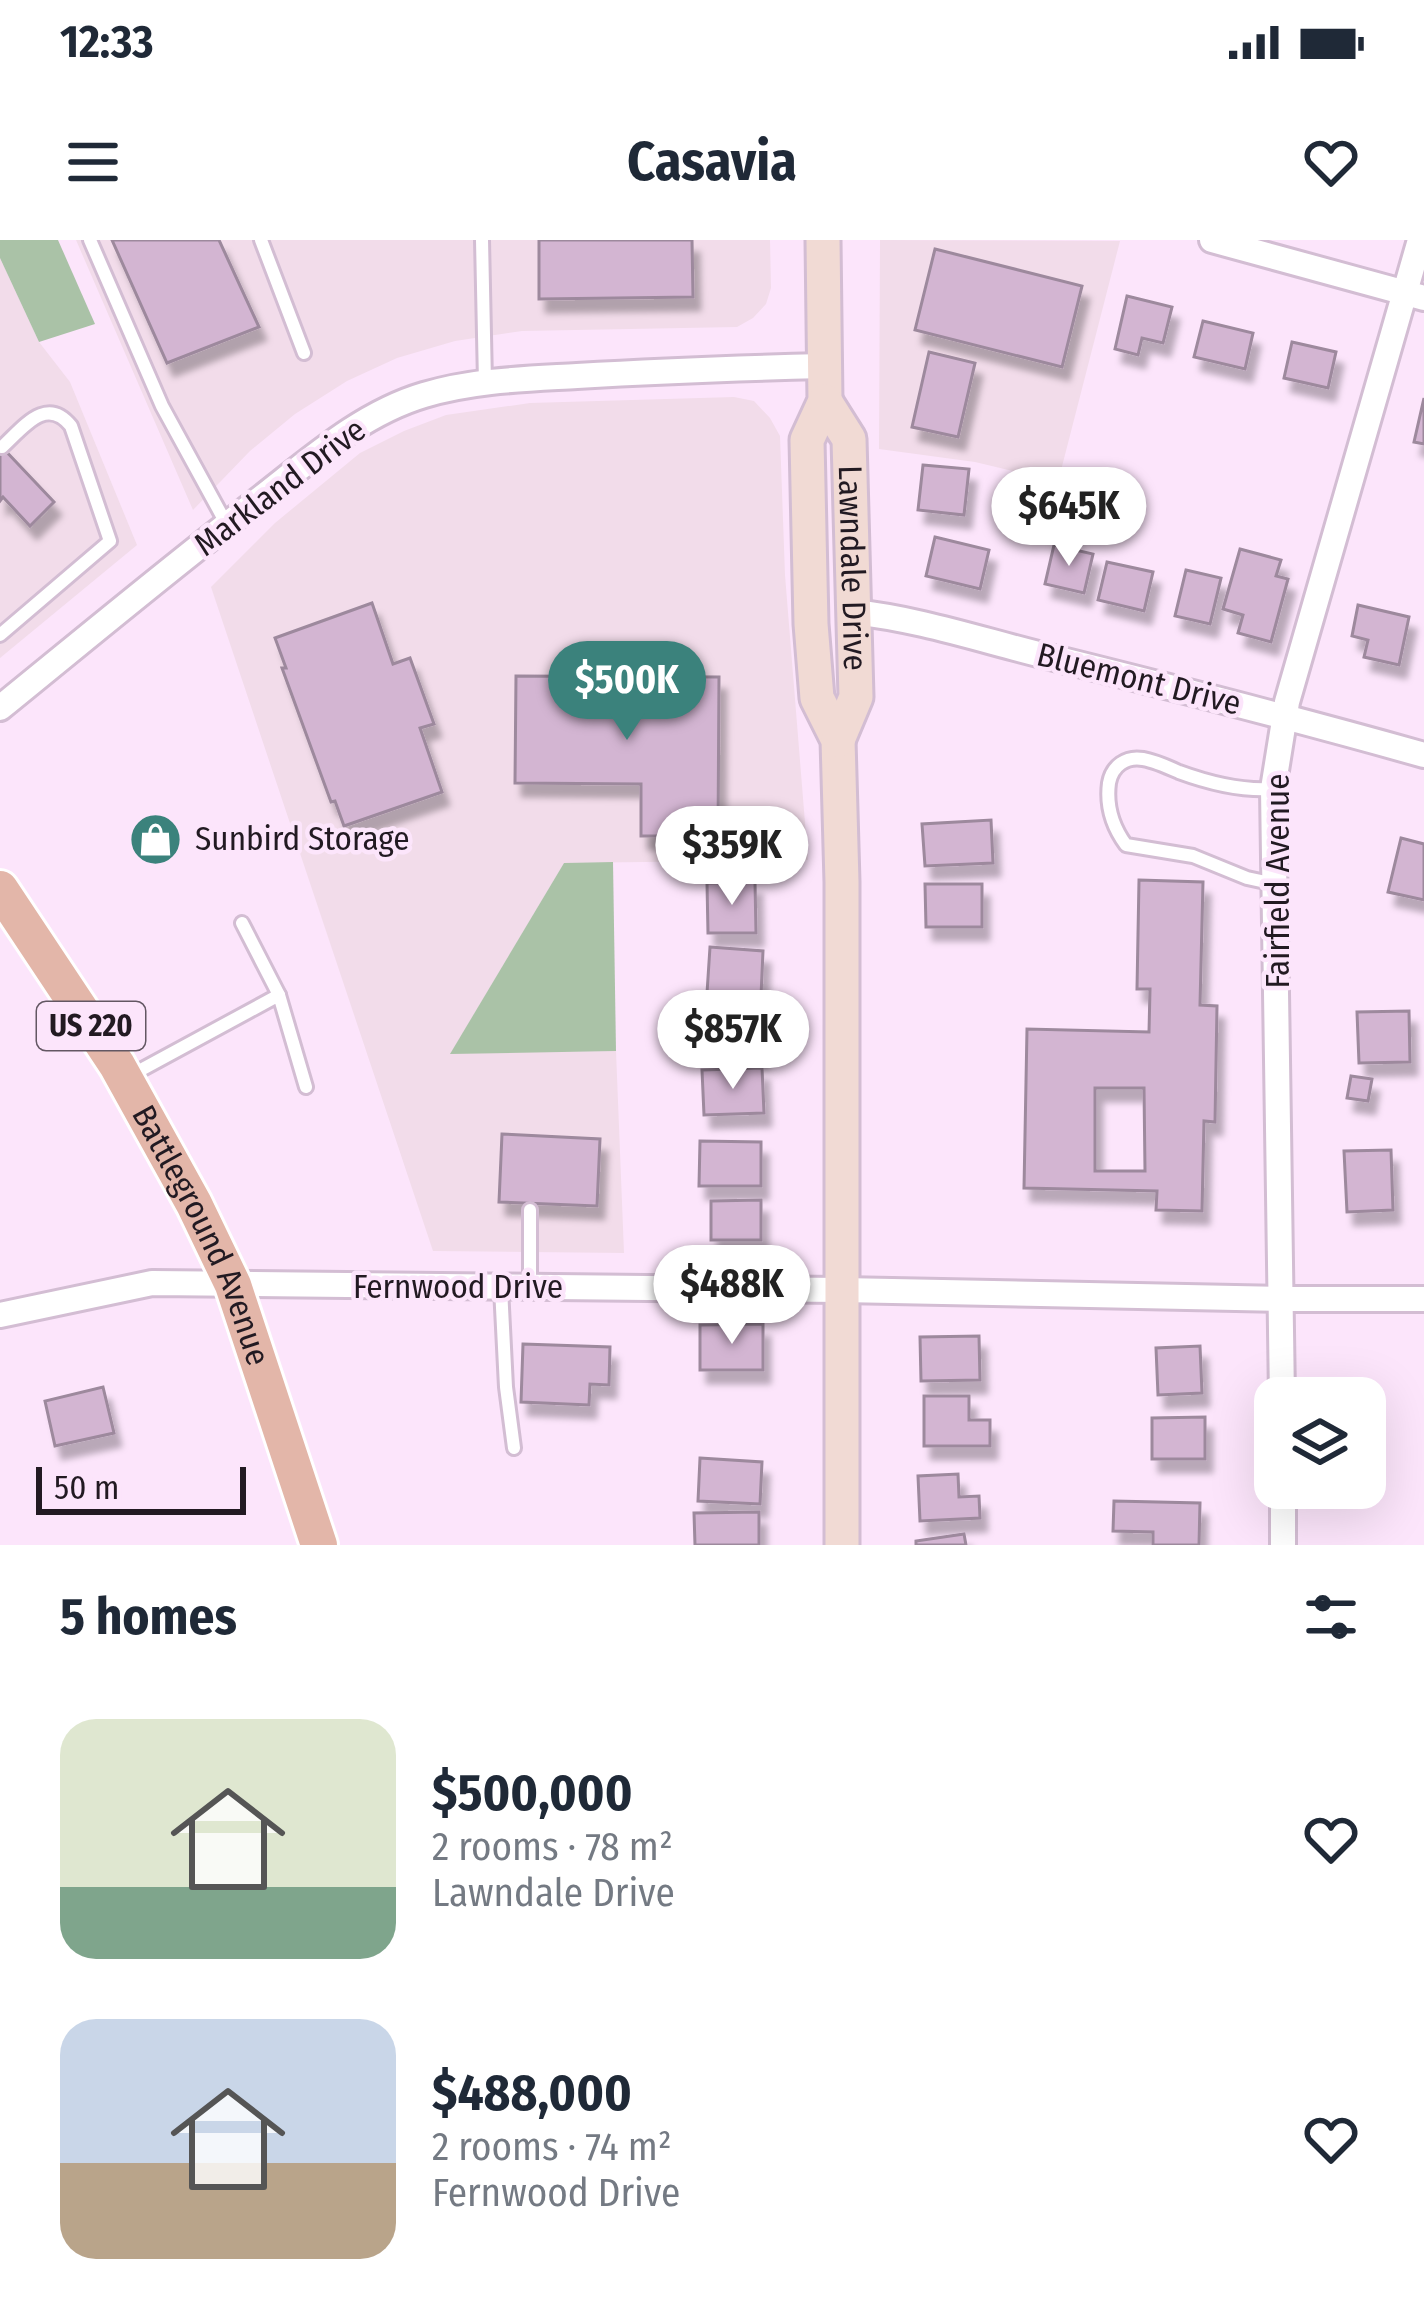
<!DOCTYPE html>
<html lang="en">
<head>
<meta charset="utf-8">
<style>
	body { margin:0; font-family:"Fira Sans Condensed",sans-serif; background:#f6f6f7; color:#1f2937; height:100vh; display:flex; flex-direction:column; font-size:45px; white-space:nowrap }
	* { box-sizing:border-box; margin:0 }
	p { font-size:39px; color:#747a83 }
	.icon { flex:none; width:66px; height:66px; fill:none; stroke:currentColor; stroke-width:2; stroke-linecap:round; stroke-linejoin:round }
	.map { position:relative; height:1305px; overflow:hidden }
	.panel { display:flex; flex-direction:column; background:#fff; flex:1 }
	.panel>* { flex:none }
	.fabs { position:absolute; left:1254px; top:1137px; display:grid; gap:24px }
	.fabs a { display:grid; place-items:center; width:132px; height:132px; border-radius:24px; background:#fff; box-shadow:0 12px 48px #0002; font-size:60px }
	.scale { position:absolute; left:36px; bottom:30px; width:210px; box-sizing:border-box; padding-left:12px; border:6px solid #221a22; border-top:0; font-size:33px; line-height:42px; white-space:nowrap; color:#221a22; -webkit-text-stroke:9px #fce5fb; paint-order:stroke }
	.price { position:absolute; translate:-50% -102px; padding:0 27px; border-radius:42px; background:#fff; color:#222; font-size:39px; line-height:78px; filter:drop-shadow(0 3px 6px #0008) }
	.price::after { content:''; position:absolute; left:50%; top:72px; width:36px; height:27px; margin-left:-18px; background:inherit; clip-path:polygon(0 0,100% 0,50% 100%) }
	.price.current { background:#3b827c; color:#fff }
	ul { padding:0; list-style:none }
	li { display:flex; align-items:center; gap:36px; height:300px; padding:0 60px }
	li span { display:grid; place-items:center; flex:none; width:336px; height:240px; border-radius:36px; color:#555 }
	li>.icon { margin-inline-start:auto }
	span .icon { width:144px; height:144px; fill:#fffc; stroke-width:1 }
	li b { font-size:51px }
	h2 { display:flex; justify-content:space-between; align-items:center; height:144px; padding:0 60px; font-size:51px }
	.status { display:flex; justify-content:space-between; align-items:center; height:84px; padding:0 60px; background:#fff; direction:ltr }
	.status svg { height:33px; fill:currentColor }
	header { display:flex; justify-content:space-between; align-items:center; height:156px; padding:0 60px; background:#fff; font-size:54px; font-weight:700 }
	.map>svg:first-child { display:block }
</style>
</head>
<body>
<div class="status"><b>12:33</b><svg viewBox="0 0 49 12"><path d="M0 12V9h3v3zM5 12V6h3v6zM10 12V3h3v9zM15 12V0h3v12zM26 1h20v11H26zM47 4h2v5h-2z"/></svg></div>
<header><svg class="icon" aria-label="menu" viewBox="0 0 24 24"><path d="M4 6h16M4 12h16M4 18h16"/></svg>Casavia<svg class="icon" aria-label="heart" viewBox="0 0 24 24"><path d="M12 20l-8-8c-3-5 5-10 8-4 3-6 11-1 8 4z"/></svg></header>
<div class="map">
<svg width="1424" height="1305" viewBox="0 0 1424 1305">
	<defs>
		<filter id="shadow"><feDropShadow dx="7" dy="13" stdDeviation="3" flood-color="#0004"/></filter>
	</defs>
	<rect width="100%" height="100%" fill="#fce5fb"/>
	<!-- commercial -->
	<g fill="#f2dcea">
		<path d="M 76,0 L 770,0 L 771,48 L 766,64 L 753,78 L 737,87 L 522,91 L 455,101 L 397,118 L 347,141 L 295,174 L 250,211 L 193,270 Z"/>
		<path d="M 880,0 L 1120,1 L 1058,242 L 975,222 L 879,209 Z"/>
		<path d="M 0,18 L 39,102 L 70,142 L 137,305 L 0,418 Z"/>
		<path d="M 734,157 L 754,161 L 770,178 L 780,196 L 785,335 L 808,620 L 564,623 L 451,813 L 616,811 L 624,1013 L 433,1011 L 211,347 L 275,283 L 360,213 L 404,191 L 446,175 L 530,163 Z"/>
	</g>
	<!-- green -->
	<g fill="#aac2a7">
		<path d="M 0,0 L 58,0 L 95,84 L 39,102 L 0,18 Z"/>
		<path d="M 613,622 L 616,811 L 450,814 L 564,623 Z"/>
	</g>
	<!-- building -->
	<g fill="#d3b5d2" stroke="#9d899d" stroke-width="3" fill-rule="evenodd" filter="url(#shadow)">
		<path d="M 112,0 L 219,0 L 259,87 L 167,123 Z"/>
		<path d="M 539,0 L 692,0 L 693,57 L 539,59 Z"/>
		<path d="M 935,9 L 1082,46 L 1062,127 L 915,90 Z"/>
		<path d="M 1127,56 L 1172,67 L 1163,103 L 1142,98 L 1138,115 L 1115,109 Z"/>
		<path d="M 1203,81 L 1253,93 L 1245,129 L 1194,117 Z"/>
		<path d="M 1292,102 L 1336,112 L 1328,148 L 1284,138 Z"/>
		<path d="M 929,112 L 975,123 L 958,197 L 912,187 Z"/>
		<path d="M 1424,158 L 1424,204 L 1414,202 Z"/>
		<path d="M 0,205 L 54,262 L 30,286 L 3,257 L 0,261 Z"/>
		<path d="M 923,225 L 969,229 L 964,275 L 918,270 Z"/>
		<path d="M 935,297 L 989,310 L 980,349 L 926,336 Z"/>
		<path d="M 1054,305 L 1093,314 L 1084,353 L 1045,344 Z"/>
		<path d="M 1240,309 L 1281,320 L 1276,336 L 1288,339 L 1271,402 L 1238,393 L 1243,375 L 1223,369 Z"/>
		<path d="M 1107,322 L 1153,332 L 1144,371 L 1098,360 Z"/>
		<path d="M 1186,330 L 1221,338 L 1210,384 L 1175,376 Z"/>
		<path d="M 372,363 L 393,424 L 410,418 L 434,484 L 420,488 L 442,552 L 344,586 L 335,561 L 331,562 L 282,428 L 286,428 L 275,398 Z"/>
		<path d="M 1358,365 L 1409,377 L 1399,425 L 1364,417 L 1368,400 L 1352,396 Z"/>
		<path d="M 516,436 L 719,437 L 718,596 L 641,596 L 641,544 L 515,543 Z"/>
		<path d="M 991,580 L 993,623 L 925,626 L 922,584 Z"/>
		<path d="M 1401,598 L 1424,604 L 1424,660 L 1388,652 Z"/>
		<path d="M 1139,640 L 1203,642 L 1200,765 L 1217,766 L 1215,882 L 1204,881 L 1202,971 L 1156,970 L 1157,951 L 1024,948 L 1027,789 L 1149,792 L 1150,749 L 1137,749 ZM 1095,848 L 1144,848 L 1145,931 L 1095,931 Z"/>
		<path d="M 755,642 L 756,693 L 708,693 L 707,643 Z"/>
		<path d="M 925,644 L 982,644 L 982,687 L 926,687 Z"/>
		<path d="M 710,707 L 763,711 L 761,756 L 707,753 Z"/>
		<path d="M 761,770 L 762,815 L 715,816 L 713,771 Z"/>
		<path d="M 1409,771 L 1410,822 L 1359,823 L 1357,772 Z"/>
		<path d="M 762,828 L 764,873 L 704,875 L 702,830 Z"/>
		<path d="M 1351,836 L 1372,839 L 1368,861 L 1347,858 Z"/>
		<path d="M 502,894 L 600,899 L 597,966 L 499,962 Z"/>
		<path d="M 700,901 L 761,902 L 761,946 L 699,946 Z"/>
		<path d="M 1391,910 L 1393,970 L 1347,972 L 1344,911 Z"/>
		<path d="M 761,960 L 761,1000 L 711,1000 L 711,961 Z"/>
		<path d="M 763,1084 L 763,1130 L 700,1130 L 700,1085 Z"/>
		<path d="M 979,1096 L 980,1140 L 921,1141 L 920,1097 Z"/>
		<path d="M 523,1104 L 610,1107 L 609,1145 L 590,1144 L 589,1165 L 521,1162 Z"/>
		<path d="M 1200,1106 L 1202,1153 L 1158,1155 L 1156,1108 Z"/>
		<path d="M 103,1147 L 114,1193 L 55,1206 L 45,1161 Z"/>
		<path d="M 924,1156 L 969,1156 L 969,1180 L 990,1180 L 990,1206 L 924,1206 Z"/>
		<path d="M 1205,1177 L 1205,1219 L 1152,1219 L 1152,1178 Z"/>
		<path d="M 700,1218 L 762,1222 L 760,1264 L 698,1261 Z"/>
		<path d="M 958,1234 L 959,1257 L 979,1256 L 980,1278 L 920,1281 L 918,1236 Z"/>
		<path d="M 1114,1261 L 1200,1263 L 1199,1305 L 1153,1305 L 1153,1292 L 1113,1291 Z"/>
		<path d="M 759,1272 L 759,1305 L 695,1305 L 694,1273 Z"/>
		<path d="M 964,1294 L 966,1305 L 916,1305 L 916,1301 Z"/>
	</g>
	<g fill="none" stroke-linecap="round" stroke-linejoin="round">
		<defs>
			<g id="lane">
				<path d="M 90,0 L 162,166 L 227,285"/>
				<path d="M 261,0 L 304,113"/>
				<path d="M 482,0 L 485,142"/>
				<path d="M 0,395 L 110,301 L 71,186 C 46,155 23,188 2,207"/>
				<path d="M 1272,549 C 1240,551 1209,543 1179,532 C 1168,527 1155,521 1143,519 C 1126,516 1112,526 1109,543 C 1106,566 1112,586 1126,605 L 1193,616 L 1247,638 L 1275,644"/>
				<path d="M 242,683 L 279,755"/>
				<path d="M 126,838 L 279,755 L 306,847"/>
				<path d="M 530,1046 L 530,970"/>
				<path d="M 501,1048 L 506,1147 L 514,1208"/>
			</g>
			<g id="street">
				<path d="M 1212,0 L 1424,58"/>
				<path d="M 853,372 C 920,379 984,401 1050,417 C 1175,448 1300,480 1424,515"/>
				<path d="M 0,468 C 85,399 169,329 256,262 C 308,222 360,174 424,155 C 474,140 526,139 577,136 C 659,131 741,128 824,126"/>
				<path d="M 0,1075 L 152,1043 L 842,1050 L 1282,1059 L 1424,1059"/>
				<path d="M 1282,1158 L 1273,549 L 1287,462 L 1420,0"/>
				<path d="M 1283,1248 L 1283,1305"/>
			</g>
			<g id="secondary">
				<path d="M 823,0 L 825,161 L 807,200 L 811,384 L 817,458 L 838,500 L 842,642 L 842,1305"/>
				<path id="s1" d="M 825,161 L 849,199 L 856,457 L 838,500"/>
			</g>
			<g id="primary">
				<path id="s2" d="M 0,649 L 117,825 L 194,964 L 233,1045 L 319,1305"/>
			</g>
		</defs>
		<!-- lane casing -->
		<use href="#lane" stroke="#d3bdd3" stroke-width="18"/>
		<!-- street casing -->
		<use href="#street" stroke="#d3bdd3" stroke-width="30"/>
		<!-- secondary casing -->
		<use href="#secondary" stroke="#d3bdd3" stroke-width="39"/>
		<!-- primary casing -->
		<use href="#primary" stroke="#fff" stroke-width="42"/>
		<!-- lane -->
		<use href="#lane" stroke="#fff" stroke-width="12"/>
		<!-- street -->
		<use href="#street" stroke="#fff" stroke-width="24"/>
		<!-- secondary -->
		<use href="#secondary" stroke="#f1dad4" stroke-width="33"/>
		<!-- primary -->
		<use href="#primary" stroke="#e3b6a9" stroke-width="36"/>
	</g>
	<!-- icons -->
	<defs>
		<symbol id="shop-disc" viewBox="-11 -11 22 22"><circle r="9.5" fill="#3b827c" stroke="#fce5fb"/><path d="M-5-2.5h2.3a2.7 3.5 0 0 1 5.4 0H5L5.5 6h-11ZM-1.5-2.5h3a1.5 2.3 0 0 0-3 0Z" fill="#fff"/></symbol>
	</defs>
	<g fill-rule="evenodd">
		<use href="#shop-disc" x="126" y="570" width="59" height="59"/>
	</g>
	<g text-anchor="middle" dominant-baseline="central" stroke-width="9" stroke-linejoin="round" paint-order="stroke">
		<!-- shield labels -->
		<rect fill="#fce5fb" stroke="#635763" stroke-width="3" x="37" y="762" width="108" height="48" rx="9"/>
		<g font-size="30" font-weight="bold" fill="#221a22">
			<text x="91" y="786">US 220</text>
		</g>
		<!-- street labels -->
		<g font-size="33" fill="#221a22" stroke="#fce5fb">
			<text transform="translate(280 247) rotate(-37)">Markland Drive</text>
			<text stroke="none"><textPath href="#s1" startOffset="174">Lawndale Drive</textPath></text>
			<text transform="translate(1139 439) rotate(14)">Bluemont Drive</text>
			<text transform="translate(1278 641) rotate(-90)">Fairfield Avenue</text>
			<text stroke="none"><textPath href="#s2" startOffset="402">Battleground Avenue</textPath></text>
			<text x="458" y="1047">Fernwood Drive</text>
		</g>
		<!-- poi labels -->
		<g font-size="33" fill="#221a22" stroke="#fce5fb" text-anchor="start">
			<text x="195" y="599">Sunbird Storage</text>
		</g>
	</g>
</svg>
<div class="fabs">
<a><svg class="icon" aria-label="layers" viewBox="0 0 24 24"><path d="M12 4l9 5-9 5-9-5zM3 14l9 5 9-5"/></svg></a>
</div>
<div class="scale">50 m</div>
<b class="price" style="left:1069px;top:329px">$645K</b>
<b class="price current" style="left:627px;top:503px">$500K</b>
<b class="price" style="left:732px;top:668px">$359K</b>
<b class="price" style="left:733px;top:852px">$857K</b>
<b class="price" style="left:732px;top:1107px">$488K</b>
</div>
<section class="panel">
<h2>5 homes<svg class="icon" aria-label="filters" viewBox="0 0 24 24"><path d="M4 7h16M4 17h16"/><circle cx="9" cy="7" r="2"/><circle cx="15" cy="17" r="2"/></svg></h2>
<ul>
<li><span style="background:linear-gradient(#dfe7d0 70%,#7fa58c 0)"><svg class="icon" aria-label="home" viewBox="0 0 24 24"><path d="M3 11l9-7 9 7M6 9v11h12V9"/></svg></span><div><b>$500,000</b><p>2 rooms · 78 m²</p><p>Lawndale Drive</p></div><svg class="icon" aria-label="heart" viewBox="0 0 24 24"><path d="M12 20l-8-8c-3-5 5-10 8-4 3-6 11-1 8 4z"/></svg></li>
<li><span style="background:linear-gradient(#c9d6e8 60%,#b9a48a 0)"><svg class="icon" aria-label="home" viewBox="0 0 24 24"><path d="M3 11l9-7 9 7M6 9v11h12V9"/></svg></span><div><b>$488,000</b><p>2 rooms · 74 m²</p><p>Fernwood Drive</p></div><svg class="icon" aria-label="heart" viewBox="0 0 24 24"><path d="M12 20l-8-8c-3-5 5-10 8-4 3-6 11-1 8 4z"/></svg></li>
</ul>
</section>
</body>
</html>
